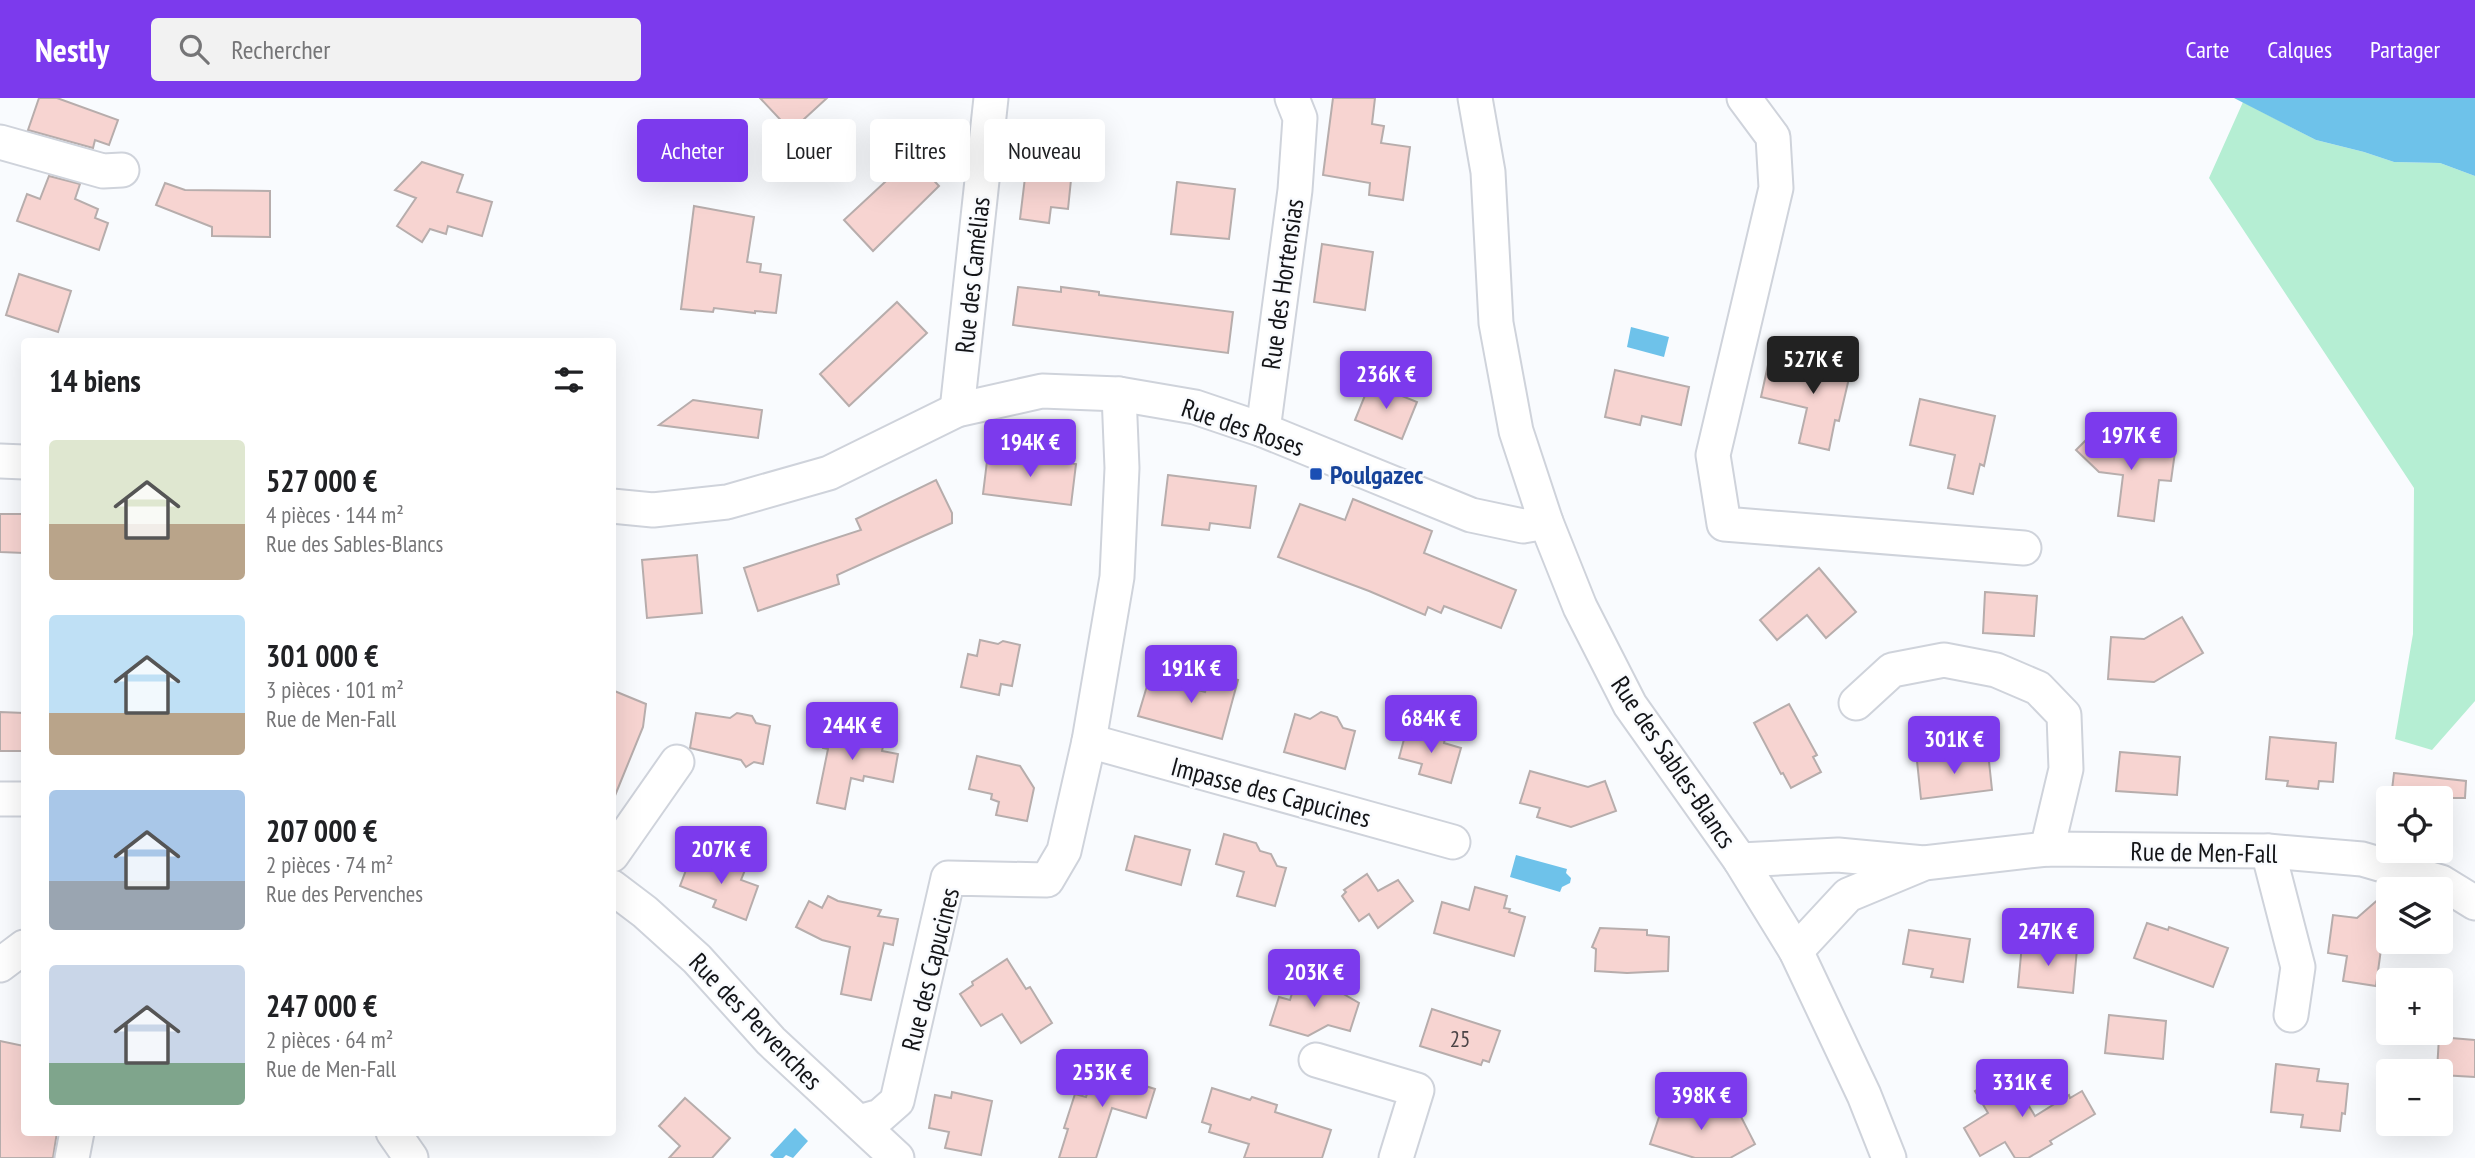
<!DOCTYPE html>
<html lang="fr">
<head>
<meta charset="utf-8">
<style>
	body { margin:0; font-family:"PT Sans Narrow",sans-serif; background:#f2f2f2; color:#202124; height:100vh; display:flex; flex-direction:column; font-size:26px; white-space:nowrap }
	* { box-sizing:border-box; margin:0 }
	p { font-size:23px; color:#757577 }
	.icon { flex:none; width:38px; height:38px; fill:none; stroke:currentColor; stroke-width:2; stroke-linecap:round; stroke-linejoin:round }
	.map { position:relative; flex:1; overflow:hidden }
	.panel { position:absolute; left:21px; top:240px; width:595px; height:798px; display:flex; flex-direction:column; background:#fff; border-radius:7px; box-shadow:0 7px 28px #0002 }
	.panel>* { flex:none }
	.guide { position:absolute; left:637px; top:21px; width:665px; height:63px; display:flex; gap:14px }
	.fabs { position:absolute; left:2376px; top:688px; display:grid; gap:14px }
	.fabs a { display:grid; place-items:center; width:77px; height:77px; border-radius:7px; background:#fff; box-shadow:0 7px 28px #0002; font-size:35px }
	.price { position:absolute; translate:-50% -60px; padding:0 16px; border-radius:7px; background:#7c3aed; color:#fff; font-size:23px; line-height:46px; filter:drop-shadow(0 2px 4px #0008) }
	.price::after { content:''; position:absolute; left:50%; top:42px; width:21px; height:16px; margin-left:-10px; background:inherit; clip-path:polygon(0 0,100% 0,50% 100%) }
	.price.active { background:#222; color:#fff }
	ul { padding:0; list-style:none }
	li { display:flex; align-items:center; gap:21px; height:175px; padding:0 28px }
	li span { display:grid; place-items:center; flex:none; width:196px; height:140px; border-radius:7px; color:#555 }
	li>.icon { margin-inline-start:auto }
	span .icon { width:84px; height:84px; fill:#fffc; stroke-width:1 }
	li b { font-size:30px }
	h2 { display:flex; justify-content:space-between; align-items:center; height:84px; padding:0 28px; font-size:30px }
	.tag { padding:0 24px; border-radius:7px; background:#fff; box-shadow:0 7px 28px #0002; font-size:24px; line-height:63px }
	.tag.active { background:#7c3aed; color:#fff }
	header { display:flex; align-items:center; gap:42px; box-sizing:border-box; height:98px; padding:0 35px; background:#7c3aed; color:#fff }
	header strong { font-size:33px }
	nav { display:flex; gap:38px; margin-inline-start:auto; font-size:24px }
	.search { width:490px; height:63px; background:#f2f2f2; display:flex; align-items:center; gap:18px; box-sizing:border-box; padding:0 24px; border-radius:7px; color:#757577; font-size:26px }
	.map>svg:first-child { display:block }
</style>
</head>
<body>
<header>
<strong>Nestly</strong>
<div class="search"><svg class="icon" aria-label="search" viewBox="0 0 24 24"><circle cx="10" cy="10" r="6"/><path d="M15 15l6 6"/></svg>Rechercher</div>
<nav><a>Carte</a><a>Calques</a><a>Partager</a></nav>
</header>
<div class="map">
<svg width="2475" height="1060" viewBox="0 0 2475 1060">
	<rect width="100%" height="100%" fill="#f9fbfe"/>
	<!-- green -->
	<path fill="#b5eed3" d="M 2243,4 L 2316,42 L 2364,54 L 2394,64 L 2440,65 L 2475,78 L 2475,603 L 2432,652 L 2395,641 L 2413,536 L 2414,390 L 2209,80 Z"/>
	<!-- water -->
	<g fill="#6ec2ea">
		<path d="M 2234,0 L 2475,0 L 2475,78 L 2440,65 L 2394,64 L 2364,54 L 2316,42 Z"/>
		<path d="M 1631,229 L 1669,239 L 1664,259 L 1627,249 Z"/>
		<path d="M 1516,757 L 1567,771 L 1566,775 L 1571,780 L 1570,785 L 1562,789 L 1560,794 L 1510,779 Z"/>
		<path d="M 795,1030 L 808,1043 L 793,1060 L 786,1057 L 783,1060 L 774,1060 L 770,1057 Z"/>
	</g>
	<!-- building -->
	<g fill="#f7d4d1" stroke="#b7adac" stroke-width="2">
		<path d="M 39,0 L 57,0 L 118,22 L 109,47 L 95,42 L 93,50 L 28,32 Z"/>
		<path d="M 760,0 L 827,0 L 791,33 Z"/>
		<path d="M 1333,0 L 1375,0 L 1372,26 L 1384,28 L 1381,45 L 1410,49 L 1403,102 L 1369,97 L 1370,85 L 1323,77 Z"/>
		<path d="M 1032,22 L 1073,27 L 1067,71 L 1072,72 L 1068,111 L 1051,109 L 1049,125 L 1020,121 Z"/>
		<path d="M 912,59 L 939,88 L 873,153 L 844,122 Z"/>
		<path d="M 422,64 L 463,77 L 457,94 L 492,104 L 482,138 L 448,128 L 446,136 L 430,131 L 422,144 L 397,128 L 416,100 L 395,92 Z"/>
		<path d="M 49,78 L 80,86 L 75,101 L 98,111 L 95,120 L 108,125 L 99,152 L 17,123 L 27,96 L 40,101 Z"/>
		<path d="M 1177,84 L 1235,91 L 1229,141 L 1171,136 Z"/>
		<path d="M 165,85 L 185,92 L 270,93 L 270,139 L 212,138 L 212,129 L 156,107 Z"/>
		<path d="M 694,108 L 754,119 L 747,164 L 761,166 L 760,174 L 781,177 L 776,215 L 755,213 L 755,215 L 714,210 L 713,214 L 681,211 Z"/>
		<path d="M 1322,146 L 1373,154 L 1365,212 L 1314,204 Z"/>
		<path d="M 19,176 L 71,193 L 58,234 L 6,217 Z"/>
		<path d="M 1018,189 L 1061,194 L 1061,189 L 1099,194 L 1099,197 L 1233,214 L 1228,255 L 1013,227 Z"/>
		<path d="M 897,204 L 927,235 L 849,308 L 820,276 Z"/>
		<path d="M 1819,255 L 1853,263 L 1839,323 L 1835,322 L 1829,352 L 1799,345 L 1807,310 L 1761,299 L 1768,267 L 1814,278 Z"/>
		<path d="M 1615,272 L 1689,289 L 1681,327 L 1642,318 L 1640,327 L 1605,319 Z"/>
		<path d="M 1370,285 L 1417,304 L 1402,341 L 1355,322 Z"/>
		<path d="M 1920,301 L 1995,318 L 1984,368 L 1980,366 L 1973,396 L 1948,390 L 1955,357 L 1910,347 Z"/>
		<path d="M 693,302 L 762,312 L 758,340 L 659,327 Z"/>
		<path d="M 2099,329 L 2117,347 L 2175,354 L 2171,383 L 2159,382 L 2154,423 L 2118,418 L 2123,377 L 2099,374 L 2076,352 Z"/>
		<path d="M 988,355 L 1076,366 L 1071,407 L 983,396 Z"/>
		<path d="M 1168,377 L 1256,388 L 1250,430 L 1210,425 L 1209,432 L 1162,427 Z"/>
		<path d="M 936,382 L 952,415 L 952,425 L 837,477 L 839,486 L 758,513 L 744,470 L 861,432 L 856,421 Z"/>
		<path d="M 1353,401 L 1432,433 L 1424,455 L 1516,492 L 1501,530 L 1444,508 L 1441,515 L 1428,509 L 1425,517 L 1369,493 L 1278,459 L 1300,406 L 1345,422 Z"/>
		<path d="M 0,416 L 24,416 L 24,455 L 0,454 Z"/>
		<path d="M 697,457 L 702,515 L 647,520 L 642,462 Z"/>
		<path d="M 1819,470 L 1856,514 L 1826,540 L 1807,517 L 1777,542 L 1760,522 Z"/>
		<path d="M 1985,494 L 2037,498 L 2034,538 L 1983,535 Z"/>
		<path d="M 2182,519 L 2203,555 L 2154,584 L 2108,581 L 2111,539 L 2144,541 Z"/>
		<path d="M 980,542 L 998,546 L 1003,543 L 1020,547 L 1012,588 L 1001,586 L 999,597 L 961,589 L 968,556 L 977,558 Z"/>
		<path d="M 1211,574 L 1238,582 L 1222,641 L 1138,618 L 1150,578 L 1205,594 Z"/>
		<path d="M 612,592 L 646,606 L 643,629 L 614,700 Z"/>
		<path d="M 1789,606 L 1817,657 L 1813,659 L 1821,674 L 1791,690 L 1783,675 L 1781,676 L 1754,625 Z"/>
		<path d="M 0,614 L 24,615 L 24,653 L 0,653 Z"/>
		<path d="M 1321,614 L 1337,619 L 1343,630 L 1355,633 L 1345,671 L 1284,654 L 1295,616 L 1310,621 Z"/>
		<path d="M 696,615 L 730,620 L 737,615 L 752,618 L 756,625 L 770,628 L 763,666 L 754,664 L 746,669 L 741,662 L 690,650 Z"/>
		<path d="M 830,616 L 847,631 L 885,639 L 882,653 L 898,656 L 893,684 L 864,678 L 863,683 L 851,680 L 845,711 L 817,705 L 828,651 L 823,650 Z"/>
		<path d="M 1407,630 L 1445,641 L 1444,645 L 1461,650 L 1451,685 L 1419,676 L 1422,666 L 1399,660 Z"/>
		<path d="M 2270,639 L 2336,645 L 2333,684 L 2319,683 L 2318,691 L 2287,688 L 2288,683 L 2266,681 Z"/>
		<path d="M 1988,654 L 1992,692 L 1921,701 L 1917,663 Z"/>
		<path d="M 2120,654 L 2180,659 L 2177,697 L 2116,693 Z"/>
		<path d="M 977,658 L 1020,668 L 1034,690 L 1027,723 L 996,717 L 999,704 L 991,701 L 992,696 L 969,691 Z"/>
		<path d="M 1530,673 L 1588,689 L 1605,683 L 1616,713 L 1571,729 L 1537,719 L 1540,710 L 1520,705 Z"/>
		<path d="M 2394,675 L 2466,683 L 2465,700 L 2391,700 Z"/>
		<path d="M 1224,736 L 1256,745 L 1260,753 L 1271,756 L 1277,768 L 1286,770 L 1275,808 L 1237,798 L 1244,774 L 1216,766 Z"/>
		<path d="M 1135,738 L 1190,752 L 1181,787 L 1126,772 Z"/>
		<path d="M 691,759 L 709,766 L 711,760 L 745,772 L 741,782 L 758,788 L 746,822 L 713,809 L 716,802 L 680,788 Z"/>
		<path d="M 1367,776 L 1378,793 L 1398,782 L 1413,803 L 1378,830 L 1369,816 L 1359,823 L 1342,798 L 1346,794 L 1344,792 Z"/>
		<path d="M 1475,789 L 1507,798 L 1504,810 L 1510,811 L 1509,814 L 1525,819 L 1514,858 L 1434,835 L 1442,804 L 1469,812 Z"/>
		<path d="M 2389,792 L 2376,888 L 2343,883 L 2347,858 L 2328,855 L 2333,817 L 2357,820 Z"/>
		<path d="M 828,798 L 838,803 L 881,812 L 878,818 L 898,821 L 893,847 L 884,845 L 871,902 L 841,896 L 850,849 L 822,842 L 796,829 L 809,803 L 822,810 Z"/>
		<path d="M 2147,825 L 2168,832 L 2169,829 L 2228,850 L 2213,889 L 2134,860 Z"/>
		<path d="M 1600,830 L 1647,832 L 1647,837 L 1669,839 L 1668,873 L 1627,875 L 1595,873 L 1596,851 L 1592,849 Z"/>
		<path d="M 1909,832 L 1970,841 L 1963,884 L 1931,879 L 1933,871 L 1903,866 Z"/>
		<path d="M 2022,846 L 2077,851 L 2073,895 L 2018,889 Z"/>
		<path d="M 1007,861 L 1026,891 L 1030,889 L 1052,925 L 1021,945 L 1002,916 L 981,928 L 960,896 L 973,887 L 972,884 Z"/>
		<path d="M 1297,879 L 1333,890 L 1359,905 L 1350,933 L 1328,927 L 1308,938 L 1270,927 L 1279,899 L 1290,902 Z"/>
		<path d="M 1432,911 L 1500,933 L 1489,964 L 1483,962 L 1481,967 L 1420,948 Z"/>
		<path d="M 2109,917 L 2166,923 L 2163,961 L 2105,955 Z"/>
		<path d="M 2439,939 L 2475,942 L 2475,979 L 2441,977 L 2441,973 L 2437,973 Z"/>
		<path d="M 0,943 L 24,948 L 24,1034 L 57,1034 L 53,1060 L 0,1060 Z"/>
		<path d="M 1098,961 L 1126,970 L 1123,981 L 1155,991 L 1146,1020 L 1112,1010 L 1096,1060 L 1059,1060 L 1068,1031 L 1064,1030 L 1075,996 L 1086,999 Z"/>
		<path d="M 2276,966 L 2319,971 L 2317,983 L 2348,986 L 2345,1016 L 2342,1015 L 2340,1033 L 2301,1029 L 2303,1017 L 2271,1014 Z"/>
		<path d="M 2008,973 L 2035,1018 L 2069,997 L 2070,1000 L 2082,993 L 2095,1016 L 2050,1043 L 2052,1046 L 2028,1060 L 2015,1060 L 2005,1044 L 1980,1058 L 1964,1030 L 1988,1015 L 1975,993 Z"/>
		<path d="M 1212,990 L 1250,1002 L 1252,999 L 1277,1007 L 1275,1014 L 1331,1032 L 1322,1060 L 1244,1060 L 1249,1046 L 1209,1034 L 1211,1027 L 1202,1024 Z"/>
		<path d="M 952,994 L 992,1003 L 981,1057 L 945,1050 L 949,1034 L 929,1030 L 935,997 L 951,1000 Z"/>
		<path d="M 685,1000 L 730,1040 L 712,1060 L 669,1060 L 680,1048 L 659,1028 Z"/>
		<path d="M 1665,1001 L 1713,1016 L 1734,1005 L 1755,1046 L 1730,1060 L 1695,1060 L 1650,1046 Z"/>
	</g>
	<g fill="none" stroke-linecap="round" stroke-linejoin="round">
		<defs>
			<g id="minor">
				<path d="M 1475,0 L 1488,74 L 1496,225 L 1516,333 L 1546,424 L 1580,509 L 1630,607 L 1740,762 L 1796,853 L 1864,997 L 1889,1060"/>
				<path d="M 1744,0 L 1773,39 L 1776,90 L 1713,357 L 1724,426 L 2024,450"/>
				<path d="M 0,44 L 103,73 L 122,72"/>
				<path d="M 957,312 L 991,0"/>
				<path d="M 1263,332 L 1295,92 L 1300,20 L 1292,0"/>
				<path d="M 0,363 L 24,364"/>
				<path d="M 612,408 L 653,412 L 727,404 L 829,375 L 957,312 L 1042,293 L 1119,296 L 1195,309 L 1263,332 L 1471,417 L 1523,428 L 1546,424"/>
				<path d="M 1856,605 L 1892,572 L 1944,562 L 1996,572 L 2038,590 L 2064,617 L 2066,671 L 2047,751"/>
				<path d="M 1089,643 L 1453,744"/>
				<path d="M 0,701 L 24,701"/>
				<path d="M 2268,753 L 2298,869 L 2291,917"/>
				<path d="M 612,757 L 677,664"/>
				<path d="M 1740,762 L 1838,757 L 1924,765 L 2047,751 L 2268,753 L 2362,761 L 2441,784 L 2475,805"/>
				<path d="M 612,789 L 645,814 L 697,861 L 771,943 L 897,1060"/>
				<path d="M 1796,853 L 1848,797 L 1920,767"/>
				<path d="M 0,867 L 24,849"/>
				<path d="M 1316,962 L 1417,992 L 1396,1060"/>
				<path d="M 859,1024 L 880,1018 L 897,1003 L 948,780 L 1047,782 L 1064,753 L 1089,643 L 1117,479 L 1122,370 L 1119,296"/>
				<path d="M 393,1034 L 411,1060"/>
				<path d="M 72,1060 L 77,1034"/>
			</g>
		</defs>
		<!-- minor casing -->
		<use href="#minor" stroke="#cfd3db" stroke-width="37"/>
		<!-- minor -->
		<use href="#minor" stroke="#fff" stroke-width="33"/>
	</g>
	<!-- markers -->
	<rect fill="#1a4fb4" stroke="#f9fbfe" stroke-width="2.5" x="1309" y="369" width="14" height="14" rx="3.5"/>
	<g text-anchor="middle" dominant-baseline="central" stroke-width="5" stroke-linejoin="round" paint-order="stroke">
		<!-- number labels -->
		<g font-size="23" fill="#4c4446">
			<text x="1460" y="940">25</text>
		</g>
		<!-- street labels -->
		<g font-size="26" fill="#131417" stroke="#f9fbfe">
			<text transform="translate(972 177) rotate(-84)">Rue des Camélias</text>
			<text transform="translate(1282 186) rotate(-82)">Rue des Hortensias</text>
			<text transform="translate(1243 329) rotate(19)">Rue des Roses</text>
			<text transform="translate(1674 664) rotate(56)">Rue des Sables-Blancs</text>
			<text transform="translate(1271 694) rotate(15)">Impasse des Capucines</text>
			<text transform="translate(2204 754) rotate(1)">Rue de Men-Fall</text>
			<text transform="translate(930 871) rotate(-76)">Rue des Capucines</text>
			<text transform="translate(756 923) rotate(46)">Rue des Pervenches</text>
		</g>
		<!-- transit labels -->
		<g font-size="26" font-weight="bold" fill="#164399" stroke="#f9fbfe" text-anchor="start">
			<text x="1330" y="376">Poulgazec</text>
		</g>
	</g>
</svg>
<div class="fabs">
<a><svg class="icon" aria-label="locate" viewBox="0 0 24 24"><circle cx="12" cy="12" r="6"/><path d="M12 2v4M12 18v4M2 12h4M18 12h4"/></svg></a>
<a><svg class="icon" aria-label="layers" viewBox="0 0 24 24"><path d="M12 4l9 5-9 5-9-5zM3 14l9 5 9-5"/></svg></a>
<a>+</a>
<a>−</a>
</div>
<b class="price active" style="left:1813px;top:298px">527K €</b>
<b class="price" style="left:1386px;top:313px">236K €</b>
<b class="price" style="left:2131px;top:374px">197K €</b>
<b class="price" style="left:1030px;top:381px">194K €</b>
<b class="price" style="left:1191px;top:607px">191K €</b>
<b class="price" style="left:1431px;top:657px">684K €</b>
<b class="price" style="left:852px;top:664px">244K €</b>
<b class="price" style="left:1954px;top:678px">301K €</b>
<b class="price" style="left:721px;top:788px">207K €</b>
<b class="price" style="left:2048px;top:870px">247K €</b>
<b class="price" style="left:1314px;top:911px">203K €</b>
<b class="price" style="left:1102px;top:1011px">253K €</b>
<b class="price" style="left:2022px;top:1021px">331K €</b>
<b class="price" style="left:1701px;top:1034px">398K €</b>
<div class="guide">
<a class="tag active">Acheter</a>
<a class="tag">Louer</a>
<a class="tag">Filtres</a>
<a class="tag">Nouveau</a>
</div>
<section class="panel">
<h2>14 biens<svg class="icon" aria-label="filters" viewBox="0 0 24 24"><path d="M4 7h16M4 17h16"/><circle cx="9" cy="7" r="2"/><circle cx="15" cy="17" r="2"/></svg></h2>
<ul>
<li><span style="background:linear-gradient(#dfe7d0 60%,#b9a48a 0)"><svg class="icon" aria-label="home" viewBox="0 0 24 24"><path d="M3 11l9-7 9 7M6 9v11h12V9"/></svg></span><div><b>527 000 €</b><p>4 pièces · 144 m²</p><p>Rue des Sables-Blancs</p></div></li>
<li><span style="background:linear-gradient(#bfe0f5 70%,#b9a48a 0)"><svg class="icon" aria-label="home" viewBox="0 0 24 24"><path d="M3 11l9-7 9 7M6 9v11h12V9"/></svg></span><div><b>301 000 €</b><p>3 pièces · 101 m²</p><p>Rue de Men-Fall</p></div></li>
<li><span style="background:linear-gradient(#a9c7e8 65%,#9aa5b1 0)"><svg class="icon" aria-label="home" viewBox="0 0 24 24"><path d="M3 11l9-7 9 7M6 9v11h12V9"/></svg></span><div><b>207 000 €</b><p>2 pièces · 74 m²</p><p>Rue des Pervenches</p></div></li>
<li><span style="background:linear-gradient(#c9d6e8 70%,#7fa58c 0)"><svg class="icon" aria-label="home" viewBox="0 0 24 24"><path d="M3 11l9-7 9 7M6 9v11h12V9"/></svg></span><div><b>247 000 €</b><p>2 pièces · 64 m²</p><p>Rue de Men-Fall</p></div></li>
</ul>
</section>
</div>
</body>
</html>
